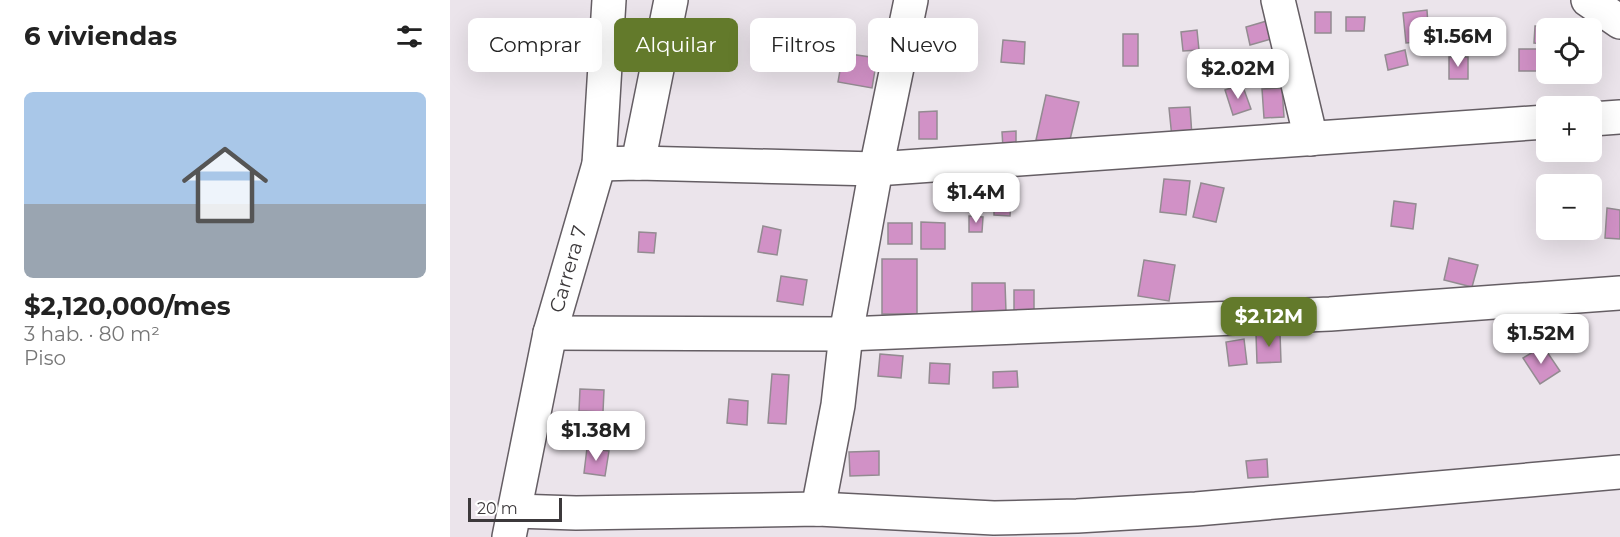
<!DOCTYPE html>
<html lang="es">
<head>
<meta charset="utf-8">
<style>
	body { margin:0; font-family:Montserrat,sans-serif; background:#f6f6f6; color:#222; height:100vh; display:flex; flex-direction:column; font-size:22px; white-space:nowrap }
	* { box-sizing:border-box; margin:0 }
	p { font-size:20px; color:#767676 }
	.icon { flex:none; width:33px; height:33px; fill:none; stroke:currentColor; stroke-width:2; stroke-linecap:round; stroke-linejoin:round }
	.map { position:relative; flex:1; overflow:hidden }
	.details { display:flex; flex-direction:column; background:#fff; width:450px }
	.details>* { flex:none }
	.top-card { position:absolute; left:18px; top:18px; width:570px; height:54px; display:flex; gap:12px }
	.tools { position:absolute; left:1086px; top:18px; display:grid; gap:12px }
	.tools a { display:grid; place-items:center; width:66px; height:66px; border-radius:9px; background:#fff; box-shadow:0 6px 24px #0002; font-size:30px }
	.scale { position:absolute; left:18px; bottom:15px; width:94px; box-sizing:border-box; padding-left:6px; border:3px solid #3c393b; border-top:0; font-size:16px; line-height:21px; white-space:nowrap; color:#3c393b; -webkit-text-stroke:4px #fff; paint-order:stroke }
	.price { position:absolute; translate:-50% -51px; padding:0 14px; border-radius:12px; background:#fff; color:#222; font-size:20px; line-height:39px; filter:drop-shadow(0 2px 3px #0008) }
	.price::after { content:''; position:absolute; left:50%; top:36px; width:18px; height:14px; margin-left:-9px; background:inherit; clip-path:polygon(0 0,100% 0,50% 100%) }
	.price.selected { background:#637a2b; color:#fff }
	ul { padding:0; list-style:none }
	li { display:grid; align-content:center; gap:12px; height:318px; padding:0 24px }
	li+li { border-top:2px solid #e0e0e0 }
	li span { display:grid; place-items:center; height:186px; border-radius:9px; color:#555 }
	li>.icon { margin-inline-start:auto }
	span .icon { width:108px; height:108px; fill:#fffc; stroke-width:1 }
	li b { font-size:26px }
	h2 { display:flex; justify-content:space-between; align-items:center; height:72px; padding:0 24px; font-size:26px }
	.chip { padding:0 21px; border-radius:9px; background:#fff; box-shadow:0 6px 24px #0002; font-size:21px; line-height:54px }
	.chip.selected { background:#637a2b; color:#fff }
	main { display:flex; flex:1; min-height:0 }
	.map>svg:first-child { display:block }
</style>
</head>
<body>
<main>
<section class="details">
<h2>6 viviendas<svg class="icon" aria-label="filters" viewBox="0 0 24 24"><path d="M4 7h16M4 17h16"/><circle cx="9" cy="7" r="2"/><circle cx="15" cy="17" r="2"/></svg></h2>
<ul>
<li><span style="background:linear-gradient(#a9c7e8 60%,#9aa5b1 0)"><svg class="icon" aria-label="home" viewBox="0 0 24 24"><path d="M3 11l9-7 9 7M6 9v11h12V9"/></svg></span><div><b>$2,120,000/mes</b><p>3 hab. · 80 m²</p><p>Piso</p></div></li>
</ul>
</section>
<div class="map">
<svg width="1170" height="537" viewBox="0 0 1170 537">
	<rect width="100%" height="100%" fill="#ebe4eb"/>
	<!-- building -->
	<g fill="#d191c6" stroke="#938b91" stroke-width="1.5">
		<path d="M 977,10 L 979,41 L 956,43 L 953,13 Z"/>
		<rect x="865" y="12" width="16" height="21"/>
		<path d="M 896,17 L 915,17 L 914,31 L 896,31 Z"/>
		<path d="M 820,20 L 825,38 L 800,45 L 796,27 Z"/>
		<path d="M 1085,26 L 1104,27 L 1104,28 L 1096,28 L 1096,44 L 1084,43 Z"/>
		<path d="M 747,30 L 749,50 L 733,51 L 731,32 Z"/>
		<rect x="673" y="34" width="15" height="32"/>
		<path d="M 553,40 L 575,42 L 574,64 L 551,62 Z"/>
		<path d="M 1069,49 L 1089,49 L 1090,71 L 1069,71 Z"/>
		<path d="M 955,50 L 958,65 L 938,70 L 935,55 Z"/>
		<path d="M 393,53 L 427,58 L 422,88 L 388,82 Z"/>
		<rect x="999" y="57" width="19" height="22"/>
		<path d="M 792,84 L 801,109 L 783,115 L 775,90 Z"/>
		<path d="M 832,88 L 834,117 L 814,118 L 812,89 Z"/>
		<path d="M 596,95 L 629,102 L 618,148 L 586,140 Z"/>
		<path d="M 740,107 L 742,136 L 722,138 L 719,108 Z"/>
		<path d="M 487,111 L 487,139 L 469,139 L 469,112 Z"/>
		<path d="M 566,131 L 566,147 L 553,148 L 552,132 Z"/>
		<path d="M 714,179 L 740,181 L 736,215 L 710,212 Z"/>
		<path d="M 751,183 L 774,188 L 766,222 L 743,217 Z"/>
		<path d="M 544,197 L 561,198 L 560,216 L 544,215 Z"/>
		<path d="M 944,201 L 966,204 L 963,229 L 941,226 Z"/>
		<path d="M 1157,208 L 1170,210 L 1170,239 L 1155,238 Z"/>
		<path d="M 519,216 L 533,217 L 532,232 L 519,232 Z"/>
		<path d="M 471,222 L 495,223 L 495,249 L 471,249 Z"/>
		<rect x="438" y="223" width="24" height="21"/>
		<path d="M 313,226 L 331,230 L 327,255 L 308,252 Z"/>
		<path d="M 189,232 L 206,233 L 204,253 L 188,252 Z"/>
		<path d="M 999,258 L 1028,265 L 1022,287 L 994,280 Z"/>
		<rect x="432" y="259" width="35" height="55"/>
		<path d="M 694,260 L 725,265 L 719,301 L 688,296 Z"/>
		<path d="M 331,276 L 357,280 L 353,305 L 327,301 Z"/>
		<path d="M 522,283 L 555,283 L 556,312 L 522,312 Z"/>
		<path d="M 564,290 L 584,290 L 584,314 L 564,313 Z"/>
		<path d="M 830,333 L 831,362 L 807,363 L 806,334 Z"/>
		<path d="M 794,339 L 797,364 L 779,366 L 776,342 Z"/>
		<path d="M 1093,346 L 1110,371 L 1090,384 L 1073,358 Z"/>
		<path d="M 430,354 L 453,356 L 451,378 L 428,376 Z"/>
		<path d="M 480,363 L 500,364 L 499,384 L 479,383 Z"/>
		<path d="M 567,371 L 568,387 L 543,388 L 543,372 Z"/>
		<path d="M 322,374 L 339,375 L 336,424 L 318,423 Z"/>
		<path d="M 130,389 L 154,390 L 153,412 L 129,411 Z"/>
		<path d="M 279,399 L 298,401 L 297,425 L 277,423 Z"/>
		<path d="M 137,448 L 159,451 L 155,476 L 134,473 Z"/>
		<path d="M 429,451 L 429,475 L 400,476 L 399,452 Z"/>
		<path d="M 817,459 L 818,477 L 798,478 L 796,461 Z"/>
	</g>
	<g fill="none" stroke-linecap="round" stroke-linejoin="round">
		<defs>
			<g id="minor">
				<path d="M 828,0 L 861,139"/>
				<path d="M 1138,0 L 1170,22"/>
				<path d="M 1142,119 L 1170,117"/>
				<path d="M 188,163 L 221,0"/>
				<path d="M 149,164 L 188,163 L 426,169 L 1096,122"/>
				<path d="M 100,333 L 396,334 L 880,314 L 1170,293"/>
				<path d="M 368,509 L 388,405 L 396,334 L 426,169 L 461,0"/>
				<path d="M 65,511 L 126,513 L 368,509 L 544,518 L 627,516 L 746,509 L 1170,472"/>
				<path d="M 59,537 L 100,333 L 149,164 L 159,0"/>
			</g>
		</defs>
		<!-- minor casing -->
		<use href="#minor" stroke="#655e64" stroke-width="36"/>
		<!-- minor -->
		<use href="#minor" stroke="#fff" stroke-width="33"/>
	</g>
	<g text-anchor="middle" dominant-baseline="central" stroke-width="4.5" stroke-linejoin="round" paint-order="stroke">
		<!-- street labels -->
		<g font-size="20" fill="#3c393b" stroke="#fff">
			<text transform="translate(118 269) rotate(-74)">Carrera 7</text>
		</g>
	</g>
</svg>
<div class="tools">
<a><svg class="icon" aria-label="locate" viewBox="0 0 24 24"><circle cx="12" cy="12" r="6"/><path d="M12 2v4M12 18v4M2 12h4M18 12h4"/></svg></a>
<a>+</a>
<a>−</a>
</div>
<div class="scale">20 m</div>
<b class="price" style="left:1008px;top:68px">$1.56M</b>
<b class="price" style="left:788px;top:100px">$2.02M</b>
<b class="price" style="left:526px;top:224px">$1.4M</b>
<b class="price selected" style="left:819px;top:348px">$2.12M</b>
<b class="price" style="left:1091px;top:365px">$1.52M</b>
<b class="price" style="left:146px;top:462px">$1.38M</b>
<div class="top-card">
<a class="chip">Comprar</a>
<a class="chip selected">Alquilar</a>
<a class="chip">Filtros</a>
<a class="chip">Nuevo</a>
</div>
</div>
</main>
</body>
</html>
